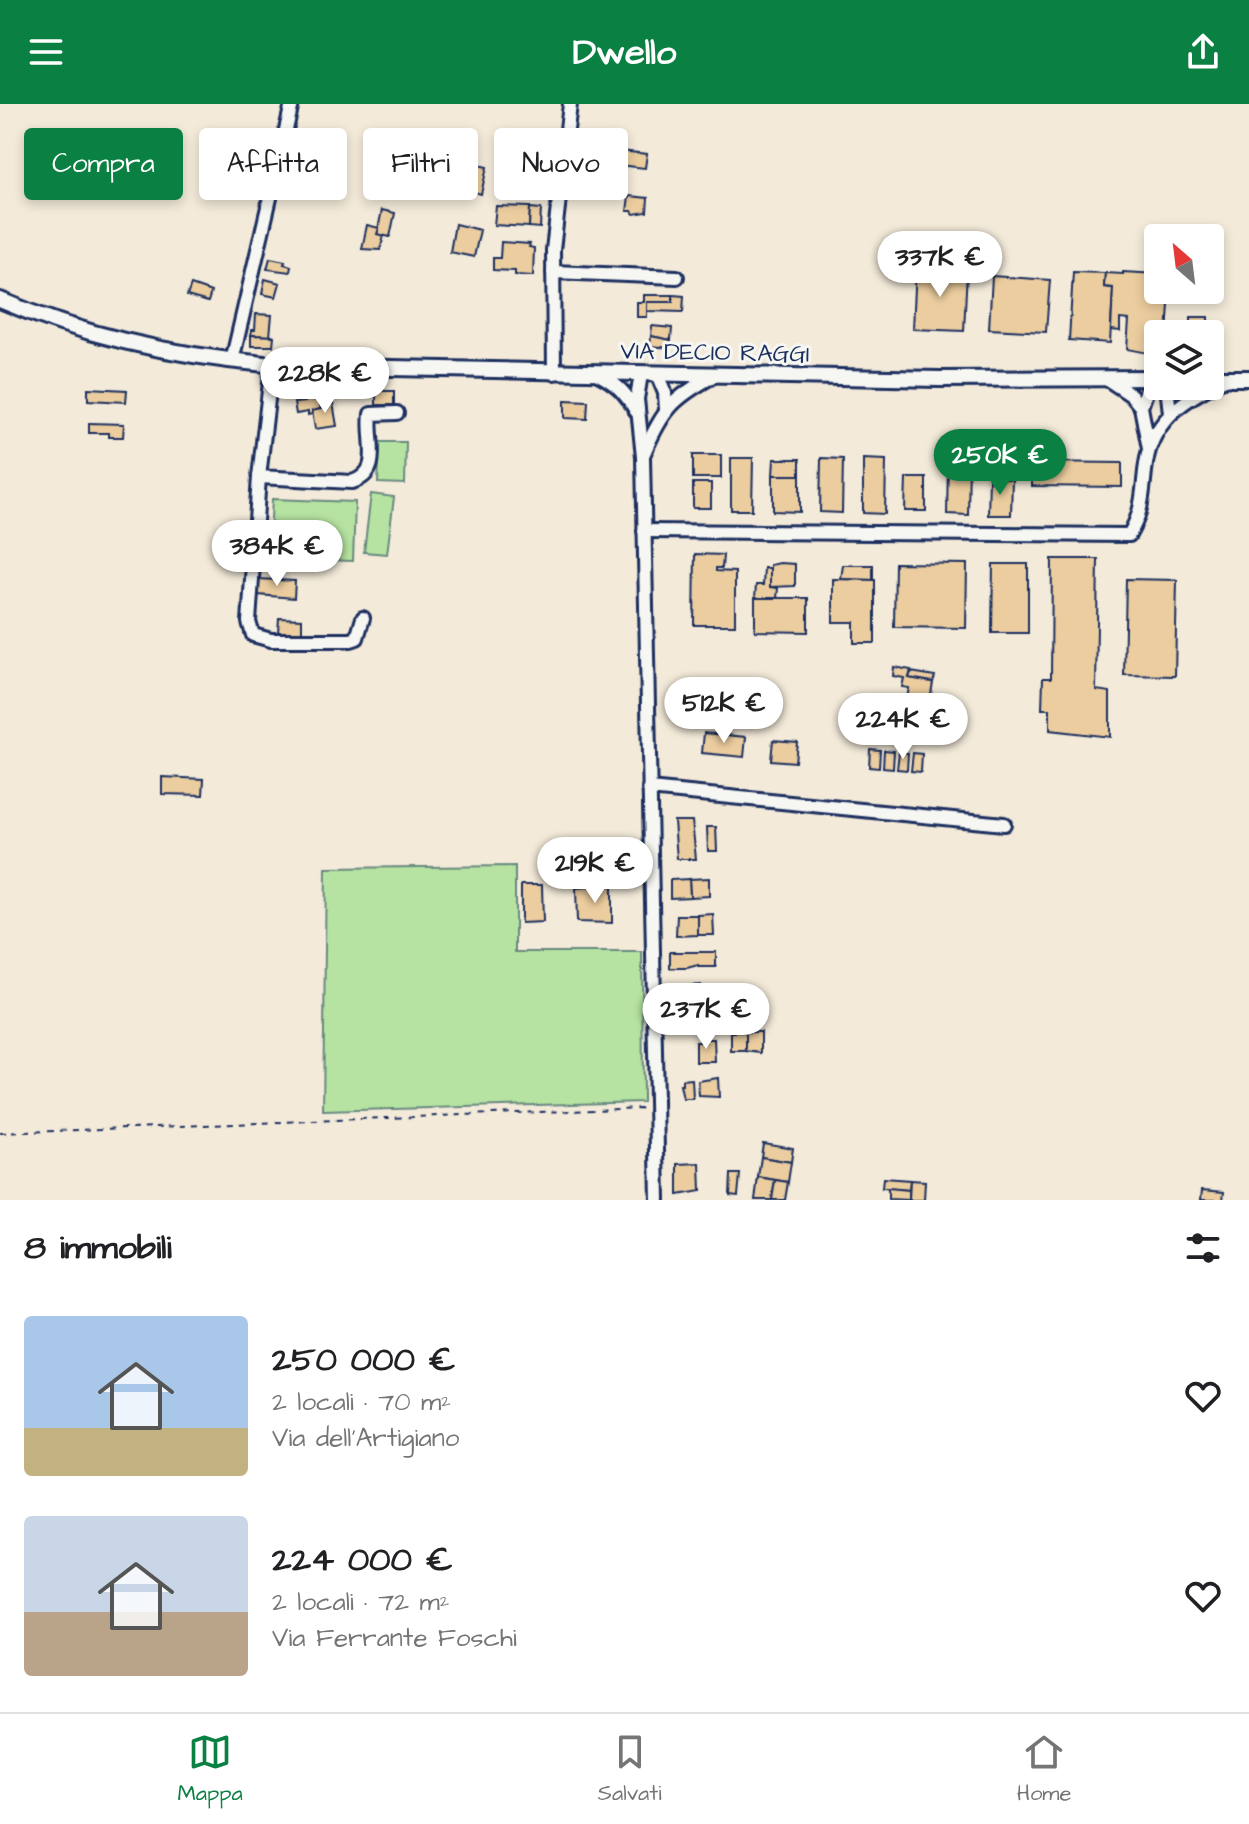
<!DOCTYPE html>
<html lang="it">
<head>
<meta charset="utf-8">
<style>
	body { margin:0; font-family:"Architects Daughter",sans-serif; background:#f2f2f2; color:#202124; height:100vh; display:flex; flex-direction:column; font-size:30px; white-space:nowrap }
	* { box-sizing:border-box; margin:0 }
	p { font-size:26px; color:#757577 }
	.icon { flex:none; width:44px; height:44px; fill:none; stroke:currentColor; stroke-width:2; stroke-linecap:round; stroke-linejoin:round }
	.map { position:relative; height:1096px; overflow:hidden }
	.panel { display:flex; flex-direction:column; background:#fff; flex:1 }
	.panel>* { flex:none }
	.hud { position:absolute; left:24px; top:24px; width:800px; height:72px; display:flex; gap:16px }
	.needle { width:52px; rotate:332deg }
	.buttons { position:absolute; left:1144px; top:120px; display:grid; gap:16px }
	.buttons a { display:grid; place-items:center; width:80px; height:80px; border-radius:8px; background:#fff; box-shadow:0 4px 12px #0003; font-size:40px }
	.price { position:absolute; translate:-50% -68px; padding:0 18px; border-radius:28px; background:#fff; color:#222; font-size:26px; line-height:52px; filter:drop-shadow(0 2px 4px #0008) }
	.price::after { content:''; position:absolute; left:50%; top:48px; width:24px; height:18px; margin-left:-12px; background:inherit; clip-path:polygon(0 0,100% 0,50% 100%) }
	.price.active { background:#0b8043; color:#fff }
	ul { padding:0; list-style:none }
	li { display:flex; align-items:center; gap:24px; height:200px; padding:0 24px }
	li span { display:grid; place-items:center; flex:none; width:224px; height:160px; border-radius:8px; color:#555 }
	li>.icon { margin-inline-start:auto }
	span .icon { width:96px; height:96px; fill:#fffc; stroke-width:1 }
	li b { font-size:34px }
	h2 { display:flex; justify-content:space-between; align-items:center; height:96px; padding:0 24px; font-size:34px }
	.pill { padding:0 28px; border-radius:8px; background:#fff; box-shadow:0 4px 12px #0003; font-size:28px; line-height:72px }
	.pill.active { background:#0b8043; color:#fff }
	header { display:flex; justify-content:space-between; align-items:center; height:104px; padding:0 24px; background:#0b8043; color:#fff; font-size:36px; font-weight:800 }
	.menu { display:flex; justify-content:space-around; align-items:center; height:112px; border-top:2px solid #e0e0e0; background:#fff; font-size:22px; color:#757577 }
	.menu a { display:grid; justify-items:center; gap:4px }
	.menu .active { color:#0b8043 }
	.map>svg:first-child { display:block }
</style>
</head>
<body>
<header><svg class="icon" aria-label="menu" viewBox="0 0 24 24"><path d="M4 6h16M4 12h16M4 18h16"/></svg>Dwello<svg class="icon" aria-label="share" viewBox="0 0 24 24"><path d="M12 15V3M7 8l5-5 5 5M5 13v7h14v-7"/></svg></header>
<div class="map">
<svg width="1249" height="1096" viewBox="0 0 1249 1096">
	<rect width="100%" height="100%" fill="#f3ead9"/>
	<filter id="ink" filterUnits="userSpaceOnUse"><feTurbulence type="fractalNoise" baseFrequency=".0125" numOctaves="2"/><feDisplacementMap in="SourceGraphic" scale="16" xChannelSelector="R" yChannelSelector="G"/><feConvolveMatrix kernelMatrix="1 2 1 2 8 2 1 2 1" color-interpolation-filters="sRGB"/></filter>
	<g filter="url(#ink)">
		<!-- green -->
		<g fill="#b6e3a1" stroke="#688980" stroke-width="2">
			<path d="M 380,338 L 406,338 L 405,380 L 378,379 Z"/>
			<path d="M 371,390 L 394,393 L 387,450 L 364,448 Z"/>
			<path d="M 272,395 L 355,398 L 353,457 L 269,454 Z"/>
			<path d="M 515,762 L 515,848 L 642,848 L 643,998 L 323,1007 L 326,764 Z"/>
		</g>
		<!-- building -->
		<g fill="#ebcd9f" stroke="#1b2f5e" stroke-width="2">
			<path d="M 523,37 L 544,41 L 541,71 L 520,69 Z"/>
			<path d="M 585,39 L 609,42 L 606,74 L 589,71 L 589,77 L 576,76 L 579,58 L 583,59 Z"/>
			<path d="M 620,47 L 647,50 L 645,64 L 618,61 Z"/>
			<path d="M 474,60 L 487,63 L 481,90 L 468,86 Z"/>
			<path d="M 629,92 L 648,94 L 647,108 L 634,110 L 632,107 L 627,107 Z"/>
			<path d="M 496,102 L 530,103 L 529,123 L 494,121 Z"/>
			<path d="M 530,104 L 541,105 L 540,124 L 529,123 Z"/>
			<path d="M 382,106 L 395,109 L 390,133 L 377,130 Z"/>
			<path d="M 455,120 L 480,126 L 474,153 L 450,148 Z"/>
			<path d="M 367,121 L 379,124 L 377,130 L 384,132 L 380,146 L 362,145 Z"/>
			<path d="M 501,138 L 530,140 L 529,143 L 534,144 L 533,172 L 515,171 L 515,167 L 493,166 L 493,154 L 500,154 Z"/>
			<path d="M 912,150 L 980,153 L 979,166 L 920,163 L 920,155 L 912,155 Z"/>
			<path d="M 270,154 L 285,157 L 284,160 L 291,162 L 290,168 L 267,165 Z"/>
			<path d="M 916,163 L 967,166 L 964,227 L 913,225 Z"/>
			<path d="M 1073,168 L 1105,169 L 1104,183 L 1113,184 L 1110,239 L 1069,236 Z"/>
			<path d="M 1123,168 L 1158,170 L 1158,186 L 1170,186 L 1167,230 L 1158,230 L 1158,245 L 1152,245 L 1148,249 L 1127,245 L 1129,216 L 1120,215 L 1120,227 L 1111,226 L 1113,184 L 1104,183 L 1105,169 L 1123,170 Z"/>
			<path d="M 992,172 L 1050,176 L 1046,228 L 989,225 Z"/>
			<path d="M 265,175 L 280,179 L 276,193 L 262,190 Z"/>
			<path d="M 191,181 L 211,188 L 208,198 L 187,192 Z"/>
			<path d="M 644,191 L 673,191 L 673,198 L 647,198 L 647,213 L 637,213 L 637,198 L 644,198 Z"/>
			<path d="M 673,191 L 684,192 L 683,208 L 647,207 L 647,198 L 673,198 Z"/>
			<path d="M 256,210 L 272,211 L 270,232 L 251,231 L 252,226 L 255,226 Z"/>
			<rect x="1191" y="213" width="17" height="17"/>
			<path d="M 652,222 L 672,224 L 671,236 L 651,232 Z"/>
			<path d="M 251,231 L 274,232 L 273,242 L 251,242 Z"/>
			<path d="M 651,232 L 671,236 L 670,244 L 650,242 Z"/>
			<path d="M 88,284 L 127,286 L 126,298 L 88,296 Z"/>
			<rect x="376" y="287" width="18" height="14"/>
			<path d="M 312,293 L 313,296 L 319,295 L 321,305 L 312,307 L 312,310 L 308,311 L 308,308 L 296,310 L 294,299 L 305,298 L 304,294 Z"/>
			<path d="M 332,293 L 337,322 L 315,325 L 312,307 L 321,305 L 319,295 Z"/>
			<path d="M 565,296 L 588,297 L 587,315 L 565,314 Z"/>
			<path d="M 89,319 L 124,320 L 123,333 L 109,333 L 109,329 L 89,329 Z"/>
			<rect x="693" y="351" width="28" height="23"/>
			<path d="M 731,354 L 753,354 L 752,406 L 731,406 Z"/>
			<path d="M 821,354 L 843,355 L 842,409 L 820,408 Z"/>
			<path d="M 774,355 L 800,355 L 800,371 L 773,371 Z"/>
			<path d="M 863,355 L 886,356 L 885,410 L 863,409 Z"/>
			<path d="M 989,356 L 1012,357 L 1012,375 L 989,375 Z"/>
			<path d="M 948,357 L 969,357 L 968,411 L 947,410 Z"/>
			<path d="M 1032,358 L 1122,359 L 1122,383 L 1032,382 Z"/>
			<path d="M 773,371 L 800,371 L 800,408 L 773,407 Z"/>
			<path d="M 906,374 L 926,374 L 926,407 L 905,407 Z"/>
			<path d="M 989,375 L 1012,375 L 1011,411 L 988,411 Z"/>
			<rect x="693" y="379" width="18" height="25"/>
			<path d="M 695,450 L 723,451 L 722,464 L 716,464 L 716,467 L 735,468 L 735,521 L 694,521 Z"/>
			<path d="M 1052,455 L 1098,455 L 1096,586 L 1110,588 L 1110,633 L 1050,626 L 1050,605 L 1042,605 L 1043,574 L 1051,574 Z"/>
			<path d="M 780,459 L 795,460 L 795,482 L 770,483 L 770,461 Z"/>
			<path d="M 895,459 L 967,460 L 966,524 L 894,523 Z"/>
			<path d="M 993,460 L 1028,460 L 1028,529 L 992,529 Z"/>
			<path d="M 843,461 L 873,461 L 873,476 L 841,475 Z"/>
			<path d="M 764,464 L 770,464 L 770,483 L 778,484 L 777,494 L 755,494 L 756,481 L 763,481 Z"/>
			<path d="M 259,475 L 295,477 L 294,494 L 258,491 Z"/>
			<path d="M 833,475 L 875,476 L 875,539 L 854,539 L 854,518 L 833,518 Z"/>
			<path d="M 1126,475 L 1177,476 L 1175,572 L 1124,571 Z"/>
			<path d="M 755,494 L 808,494 L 808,528 L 755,527 Z"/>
			<path d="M 279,514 L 302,515 L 302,528 L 278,528 Z"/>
			<path d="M 894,563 L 911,566 L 909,574 L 933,578 L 929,603 L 906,599 L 909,584 L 902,583 L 904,574 L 893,572 Z"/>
			<path d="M 911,568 L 935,572 L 933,578 L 909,574 Z"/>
			<path d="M 704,629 L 746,633 L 744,653 L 702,649 Z"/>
			<path d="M 773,636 L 797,638 L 795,658 L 771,656 Z"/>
			<path d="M 870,645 L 880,646 L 879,664 L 869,663 Z"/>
			<path d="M 884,646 L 894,647 L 893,665 L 883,664 Z"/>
			<path d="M 899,648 L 908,649 L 907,666 L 897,665 Z"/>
			<path d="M 913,649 L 922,650 L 921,668 L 911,667 Z"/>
			<path d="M 162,673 L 204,675 L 203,691 L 162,690 Z"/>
			<path d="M 674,717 L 692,717 L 696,755 L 677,755 Z"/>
			<path d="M 707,723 L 716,723 L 717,747 L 708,747 Z"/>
			<path d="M 709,774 L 709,792 L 690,793 L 689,775 Z"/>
			<path d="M 689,775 L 690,793 L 670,794 L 670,776 Z"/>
			<path d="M 521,781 L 542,781 L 543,818 L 521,819 Z"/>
			<path d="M 602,782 L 612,782 L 612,819 L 577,818 L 576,784 Z"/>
			<path d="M 713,810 L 714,831 L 698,831 L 698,811 Z"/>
			<path d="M 677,811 L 698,811 L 698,831 L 676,832 Z"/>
			<path d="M 670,848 L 716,848 L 716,863 L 698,863 L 698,861 L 687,864 L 670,864 Z"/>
			<path d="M 701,881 L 701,884 L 711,884 L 711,905 L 701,905 L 701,899 L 692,899 L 692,882 Z"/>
			<rect x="677" y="882" width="15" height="21"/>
			<rect x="731" y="928" width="15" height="19"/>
			<path d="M 746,928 L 761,928 L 761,949 L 746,947 Z"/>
			<path d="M 705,935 L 714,935 L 715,958 L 696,958 L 696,938 L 705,938 Z"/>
			<path d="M 718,974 L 719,993 L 699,992 L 698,977 Z"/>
			<path d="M 692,975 L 693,995 L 683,995 L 680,981 L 682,981 L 682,976 Z"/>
			<path d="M 763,1039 L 793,1044 L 791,1058 L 761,1053 Z"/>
			<path d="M 761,1053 L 791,1058 L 788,1078 L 758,1073 Z"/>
			<path d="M 700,1059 L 701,1087 L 678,1091 L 678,1060 Z"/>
			<path d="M 731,1070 L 740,1070 L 738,1092 L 730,1091 Z"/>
			<path d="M 758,1073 L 775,1076 L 772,1096 L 755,1096 Z"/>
			<path d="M 883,1074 L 910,1076 L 909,1086 L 882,1084 Z"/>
			<path d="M 775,1076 L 788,1078 L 785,1096 L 772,1096 Z"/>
			<path d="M 910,1076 L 925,1077 L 924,1096 L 909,1096 Z"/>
			<path d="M 888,1084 L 909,1086 L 909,1096 L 888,1095 Z"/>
			<path d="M 1202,1086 L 1224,1088 L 1223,1096 L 1201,1096 Z"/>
		</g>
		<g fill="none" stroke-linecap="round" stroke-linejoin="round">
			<defs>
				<g id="minor">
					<path d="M 553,168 L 677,173"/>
					<path d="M 232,257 L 292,0"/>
					<path d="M 272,261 L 259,373 L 352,378 C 384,368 367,336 371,310 L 397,309"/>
					<path d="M 554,269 L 553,146 L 570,0"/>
					<path d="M 596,269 C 616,279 625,288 636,307"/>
					<path d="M 641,270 L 637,295 L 643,353 L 658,1096"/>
					<path d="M 657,270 L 665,289 L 666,306"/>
					<path d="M 1107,275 L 1131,291 L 1141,303"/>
					<path d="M 1163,282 L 1168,291 L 1170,309"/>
					<path d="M 1149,345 L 1141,303 L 1151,274"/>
					<path d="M 644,349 C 663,305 673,294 715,271"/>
					<path d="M 259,373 L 249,518 L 253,531 L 271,536 L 351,536 L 357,534 L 363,514"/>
					<path d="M 644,427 L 1129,431 C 1133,424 1137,416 1139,408 C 1145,388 1143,365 1149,346 C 1160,309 1193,291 1225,275"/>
					<path d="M 649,685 L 1004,720"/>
				</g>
				<g id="major">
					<path d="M 0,196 C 93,236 190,255 290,262 L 939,275 L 1158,274"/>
					<path d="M 1210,274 L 1249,274"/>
				</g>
			</defs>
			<!-- minor casing -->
			<use href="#minor" stroke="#1b2f5e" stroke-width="18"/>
			<!-- major casing -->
			<use href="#major" stroke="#1b2f5e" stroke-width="20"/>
			<!-- path -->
			<path stroke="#1b2f5e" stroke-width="2" stroke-dasharray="6 6" stroke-linecap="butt" d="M 0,1029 L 619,1005 L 640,1004 L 643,1008"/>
			<!-- minor -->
			<use href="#minor" stroke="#f6f6f2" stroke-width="12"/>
			<!-- major -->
			<use href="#major" stroke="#f6f6f2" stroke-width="14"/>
		</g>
	</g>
	<g text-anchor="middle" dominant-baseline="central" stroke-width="6" stroke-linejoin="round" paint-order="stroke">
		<!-- street labels -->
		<g font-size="24" fill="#1b2f5e" stroke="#f6f6f2">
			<text transform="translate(715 249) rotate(1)">VIA DECIO RAGGI</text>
		</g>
	</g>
</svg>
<div class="buttons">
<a><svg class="needle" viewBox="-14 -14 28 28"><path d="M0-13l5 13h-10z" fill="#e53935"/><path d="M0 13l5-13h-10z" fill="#757577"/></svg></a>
<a><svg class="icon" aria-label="layers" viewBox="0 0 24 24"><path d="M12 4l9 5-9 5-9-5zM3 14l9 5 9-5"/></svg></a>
</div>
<b class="price" style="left:940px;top:195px">337K €</b>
<b class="price" style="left:325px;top:311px">228K €</b>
<b class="price active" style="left:1000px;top:393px">250K €</b>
<b class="price" style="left:277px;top:484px">384K €</b>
<b class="price" style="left:724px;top:641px">512K €</b>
<b class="price" style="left:903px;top:657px">224K €</b>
<b class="price" style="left:595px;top:801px">219K €</b>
<b class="price" style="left:706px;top:947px">237K €</b>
<div class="hud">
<a class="pill active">Compra</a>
<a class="pill">Affitta</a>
<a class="pill">Filtri</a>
<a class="pill">Nuovo</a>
</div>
</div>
<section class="panel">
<h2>8 immobili<svg class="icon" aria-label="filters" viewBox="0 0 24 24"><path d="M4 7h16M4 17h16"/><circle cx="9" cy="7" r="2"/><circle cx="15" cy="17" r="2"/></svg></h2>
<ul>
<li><span style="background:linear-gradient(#a9c7e8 70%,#c2b280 0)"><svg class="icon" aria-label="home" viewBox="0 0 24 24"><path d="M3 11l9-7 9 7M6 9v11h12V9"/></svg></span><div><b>250 000 €</b><p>2 locali · 70 m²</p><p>Via dell'Artigiano</p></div><svg class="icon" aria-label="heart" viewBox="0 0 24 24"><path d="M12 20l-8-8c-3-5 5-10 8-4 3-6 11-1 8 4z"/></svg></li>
<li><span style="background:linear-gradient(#c9d6e8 60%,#b9a48a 0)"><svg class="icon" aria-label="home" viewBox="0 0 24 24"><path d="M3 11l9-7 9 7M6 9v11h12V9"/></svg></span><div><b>224 000 €</b><p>2 locali · 72 m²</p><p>Via Ferrante Foschi</p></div><svg class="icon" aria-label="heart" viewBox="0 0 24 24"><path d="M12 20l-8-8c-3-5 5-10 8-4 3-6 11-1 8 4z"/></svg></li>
</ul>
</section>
<nav class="menu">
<a class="active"><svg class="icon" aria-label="map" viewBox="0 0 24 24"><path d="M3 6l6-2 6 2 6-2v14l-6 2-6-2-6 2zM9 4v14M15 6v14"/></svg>Mappa</a>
<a><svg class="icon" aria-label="saved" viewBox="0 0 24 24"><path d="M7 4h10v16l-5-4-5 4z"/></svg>Salvati</a>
<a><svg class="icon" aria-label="home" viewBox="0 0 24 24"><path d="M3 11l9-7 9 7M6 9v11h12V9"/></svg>Home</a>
</nav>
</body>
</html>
